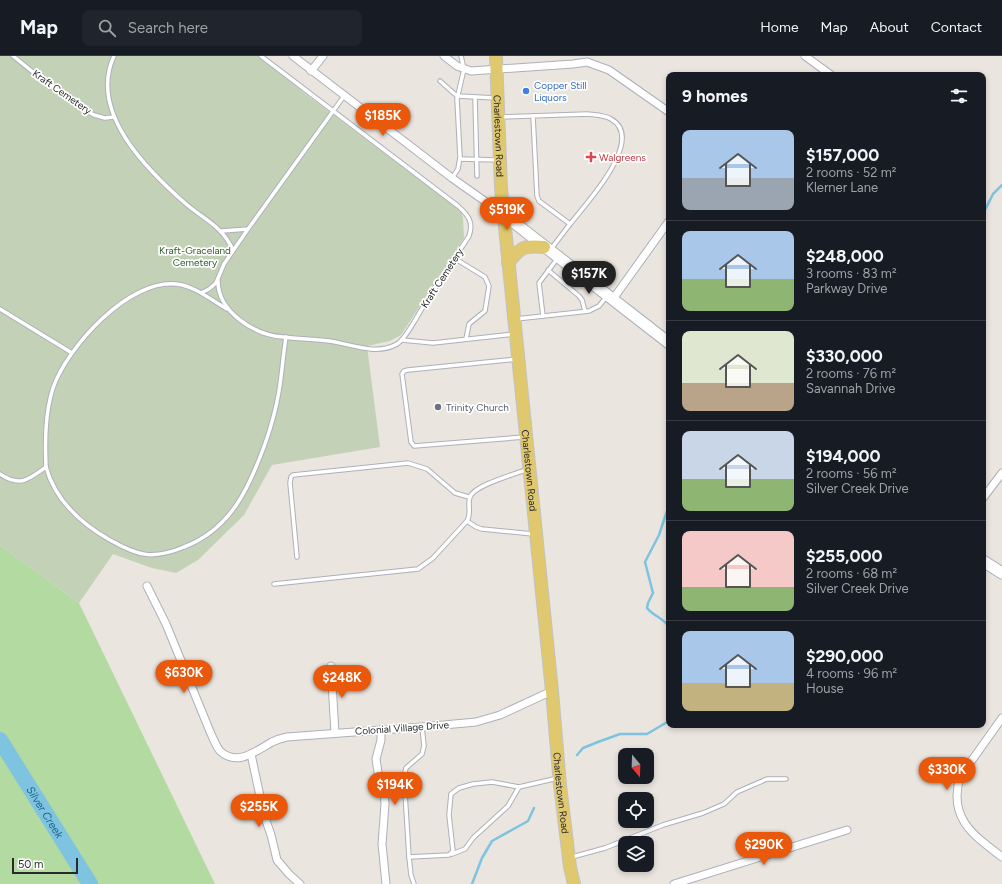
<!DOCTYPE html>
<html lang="en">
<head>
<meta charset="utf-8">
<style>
	body { margin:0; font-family:Figtree,sans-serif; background:#20242c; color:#f1f3f6; height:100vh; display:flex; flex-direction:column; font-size:15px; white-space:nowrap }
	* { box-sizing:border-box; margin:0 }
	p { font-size:13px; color:#9ea1a6 }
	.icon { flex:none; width:22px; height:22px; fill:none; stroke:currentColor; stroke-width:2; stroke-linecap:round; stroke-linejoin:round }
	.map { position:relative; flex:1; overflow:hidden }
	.sheet { position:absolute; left:666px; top:16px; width:320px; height:656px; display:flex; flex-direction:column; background:#171b24; border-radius:8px; box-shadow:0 2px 6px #0003 }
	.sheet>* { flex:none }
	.needle { width:26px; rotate:161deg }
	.controls { position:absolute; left:618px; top:692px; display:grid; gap:8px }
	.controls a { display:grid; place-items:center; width:36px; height:36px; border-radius:8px; background:#171b24; box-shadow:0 2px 6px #0003; font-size:20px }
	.scale { position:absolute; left:12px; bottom:10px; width:66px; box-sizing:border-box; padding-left:4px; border:2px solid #2a2a2a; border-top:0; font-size:11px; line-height:14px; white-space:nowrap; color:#2a2a2a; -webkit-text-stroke:3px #fff; paint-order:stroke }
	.price { position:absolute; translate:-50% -34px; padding:0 9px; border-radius:14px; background:#ea580c; color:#fff; font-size:13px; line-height:26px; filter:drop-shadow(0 1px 2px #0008) }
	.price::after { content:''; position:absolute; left:50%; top:24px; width:12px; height:9px; margin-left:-6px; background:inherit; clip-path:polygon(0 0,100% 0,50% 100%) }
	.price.active { background:#222; color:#fff }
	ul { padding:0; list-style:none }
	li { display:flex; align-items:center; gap:12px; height:100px; padding:0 16px }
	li+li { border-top:1px solid #363941 }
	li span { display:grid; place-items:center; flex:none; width:112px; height:80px; border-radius:8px; color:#555 }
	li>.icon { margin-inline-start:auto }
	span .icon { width:48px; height:48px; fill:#fffc; stroke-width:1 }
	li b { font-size:17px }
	h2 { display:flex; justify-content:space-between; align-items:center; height:48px; padding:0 16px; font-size:17px }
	header { display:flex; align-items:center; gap:24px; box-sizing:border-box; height:56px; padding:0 20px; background:#171b24; border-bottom:1px solid #363941 }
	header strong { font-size:19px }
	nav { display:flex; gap:22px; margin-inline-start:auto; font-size:14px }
	.search { width:280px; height:36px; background:#20242c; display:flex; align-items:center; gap:10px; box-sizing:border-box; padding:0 14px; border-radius:8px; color:#9ea1a6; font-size:15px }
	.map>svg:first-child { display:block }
</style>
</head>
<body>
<header>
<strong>Map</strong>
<div class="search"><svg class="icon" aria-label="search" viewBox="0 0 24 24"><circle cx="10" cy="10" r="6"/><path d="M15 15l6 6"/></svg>Search here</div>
<nav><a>Home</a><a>Map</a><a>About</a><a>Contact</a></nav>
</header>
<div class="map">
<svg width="1002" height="828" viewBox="0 0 1002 828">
	<rect width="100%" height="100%" fill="#eae5de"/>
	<!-- green -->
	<path fill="#b3daa1" d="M 0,489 L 79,547 L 215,828 L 0,828 Z"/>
	<!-- cemetery -->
	<path fill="#c3d2b7" d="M 0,0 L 265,0 L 303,36 L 461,155 L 463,162 L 464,182 L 401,279 L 390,285 L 367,290 L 380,391 L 272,409 L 244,459 L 198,504 L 176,517 L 152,512 L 113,498 L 79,547 L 0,489 Z"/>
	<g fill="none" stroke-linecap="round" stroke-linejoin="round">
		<!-- stream -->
		<g stroke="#7ec3e0" stroke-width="2.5">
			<path d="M 983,158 L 993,138 L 1002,129"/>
			<path d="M 669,449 L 659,479 L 645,506 L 653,537 L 648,547 L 647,552 C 653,560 664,562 669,571"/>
			<path d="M 577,699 L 583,692 L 598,686 L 620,678 L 647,678 L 669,665"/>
			<path d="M 472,828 L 482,802 L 492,785 L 528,765 L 534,752"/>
		</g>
		<!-- river -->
		<path stroke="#7ec3e0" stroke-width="16" id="s1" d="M 0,684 L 90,828"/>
		<defs>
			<g id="lane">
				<path d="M 13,0 L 44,25 L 85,54 L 94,59 L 105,62 L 114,61"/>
				<path d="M 114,0 C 88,56 147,114 186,148 C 205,164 222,170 233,194"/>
				<path d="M 440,25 L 457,40 L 496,42"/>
				<path d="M 475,41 L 477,120"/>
				<path d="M 500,61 L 587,58 C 594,59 604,59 611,63 C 647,83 585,149 570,168 L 539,145 L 537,140 L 533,60"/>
				<path d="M 460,103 L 499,104"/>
				<path d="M 452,122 L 458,113 L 460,101 L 457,43 L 464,13 L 461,0"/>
				<path d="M 222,175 L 248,173 L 344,40"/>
				<path d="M 551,193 L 570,168"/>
				<path d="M 454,202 L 485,221 L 489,230 L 485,255 L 469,268 L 466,283"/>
				<path d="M 548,214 L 579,240 L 582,244 L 585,255"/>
				<path d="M 218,224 C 217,256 255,279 283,281 C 298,283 314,283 329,285 C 351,288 376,300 397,288 C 407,282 419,256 426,246 C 440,223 455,202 469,180 C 474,166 468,159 458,150 L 261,0"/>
				<path d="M 201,237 L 209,233 L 216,227 L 224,208 L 248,173"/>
				<path d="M 0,253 L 72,297"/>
				<path d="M 543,260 L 539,227 L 557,203"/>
				<path d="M 516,263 L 589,255 L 599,250 L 607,240"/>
				<path d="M 402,284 L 433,287 L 514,278"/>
				<path d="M 517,303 L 408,314 L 404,315 L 402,318 L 411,386 L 414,390 L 524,381"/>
				<path d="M 46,411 C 55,444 80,467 110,484 C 138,500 153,504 184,491 C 231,473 249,432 265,388 C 271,371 276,353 279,335 C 282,318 283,299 286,281"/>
				<path d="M 0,418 C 20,432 29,423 46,411 C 45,385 45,357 53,332 C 67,291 129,223 176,228 C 195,230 211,244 227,253"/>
				<path d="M 467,465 L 476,471 L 482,473 L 533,478"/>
				<path d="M 297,501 L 290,427 L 291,421 L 293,419 L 408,407 L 427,413 L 455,437 L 469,441"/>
				<path d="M 274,528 L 418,513 L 433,502 L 467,465 C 472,457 467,448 470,441 C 474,429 516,418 528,413"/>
				<path d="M 452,798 L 465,793 L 473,782 L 508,750 L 519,731"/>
				<path d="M 409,801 L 449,799 L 453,795 L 449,759 L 451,738 L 459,732 L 473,728 L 492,726 L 519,731 L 558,722"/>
				<path d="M 572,801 L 605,792 L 663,769 L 703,757 L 724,748 L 737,736 L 767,723 L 786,723"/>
				<path d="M 414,828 L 411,819 L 409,801 L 404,721 L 406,712 L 422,698 L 424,690 L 422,671"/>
			</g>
			<g id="street">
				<path d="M 293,0 L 452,122 L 503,158"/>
				<path d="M 444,0 L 457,10 L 471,15 L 573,8 L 587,6 L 609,14 L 669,56"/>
				<path d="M 805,0 L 831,19"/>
				<path d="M 311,15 L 323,0"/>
				<path d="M 613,243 L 669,165"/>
				<path d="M 983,442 L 1002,417"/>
				<path d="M 147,530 L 166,568 L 211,678 C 214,684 216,690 220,695 C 237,711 256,695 272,686 C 276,684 282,682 287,681 L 422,671 L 476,666 L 500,659 L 552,635"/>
				<path d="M 331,610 L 335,677"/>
				<path d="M 1002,662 L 960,721 C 948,762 973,779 1002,801"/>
				<path d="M 381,674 L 381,684 L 376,703 L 378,716 L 384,734 L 385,748 L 382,788 L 386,828"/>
				<path d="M 251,698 L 264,759 L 271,779 L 277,804 L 289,818 L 300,828"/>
				<path d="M 674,828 L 847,774"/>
			</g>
			<g id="secondary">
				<path d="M 503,158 L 669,287"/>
				<path d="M 983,505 L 1002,517"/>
			</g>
			<g id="primary">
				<path id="s2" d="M 496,0 L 501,132 L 552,635 L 560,729 L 570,811 L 574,828"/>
				<path d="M 508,207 C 521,191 524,189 544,191"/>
			</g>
		</defs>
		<!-- lane casing -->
		<use href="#lane" stroke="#aeb0b9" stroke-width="5.5"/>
		<!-- street casing -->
		<use href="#street" stroke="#aeb0b9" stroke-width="9"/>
		<!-- secondary casing -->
		<use href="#secondary" stroke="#aeb0b9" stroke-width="13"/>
		<!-- primary casing -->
		<use href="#primary" stroke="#c3c3c3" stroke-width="14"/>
		<!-- lane -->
		<use href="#lane" stroke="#fff" stroke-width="3.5"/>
		<!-- street -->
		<use href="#street" stroke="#fff" stroke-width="7"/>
		<!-- secondary -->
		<use href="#secondary" stroke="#fff" stroke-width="11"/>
		<!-- primary -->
		<use href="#primary" stroke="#dfc86e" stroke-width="12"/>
	</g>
	<!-- markers -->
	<circle fill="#3f7fe0" stroke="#fff" stroke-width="1.5" cx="526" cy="35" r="4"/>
	<path fill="#e0444e" stroke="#fff" stroke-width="1.5" d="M589 95h4v4h4v4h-4v4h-4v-4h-4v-4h4z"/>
	<circle fill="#6b7280" stroke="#fff" stroke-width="1.5" cx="438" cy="351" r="4"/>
	<g text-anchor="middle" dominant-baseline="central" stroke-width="3.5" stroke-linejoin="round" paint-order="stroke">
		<!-- shop labels -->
		<g font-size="10" fill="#366cbe" stroke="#fff" text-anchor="start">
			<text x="534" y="29">Copper Still<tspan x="534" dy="12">Liquors</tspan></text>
		</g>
		<!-- street labels -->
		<g font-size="10" fill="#2a2a2a" stroke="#fff">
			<text transform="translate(62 36) rotate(35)">Kraft Cemetery</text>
			<text stroke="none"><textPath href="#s2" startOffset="80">Charlestown Road</textPath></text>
			<text transform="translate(442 222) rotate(-57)">Kraft Cemetery</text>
			<text stroke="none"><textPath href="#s2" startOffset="416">Charlestown Road</textPath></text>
			<text transform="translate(402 672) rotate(-4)">Colonial Village Drive</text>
			<text stroke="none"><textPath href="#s2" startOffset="740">Charlestown Road</textPath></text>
		</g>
		<!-- health labels -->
		<g font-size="10" fill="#be3a42" stroke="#fff" text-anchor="start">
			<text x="599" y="101">Walgreens</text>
		</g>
		<!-- park labels -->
		<g font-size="10" fill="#2d5e23" stroke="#fff">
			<text x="195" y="194">Kraft-Graceland<tspan x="195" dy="12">Cemetery</tspan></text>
		</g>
		<!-- worship labels -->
		<g font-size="10" fill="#5b616d" stroke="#fff" text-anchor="start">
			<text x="446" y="351">Trinity Church</text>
		</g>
		<!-- water labels -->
		<g font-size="11" font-style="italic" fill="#1e628a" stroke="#fff">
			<text stroke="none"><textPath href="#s1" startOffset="85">Silver Creek</textPath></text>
		</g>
	</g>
</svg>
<div class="controls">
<a><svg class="needle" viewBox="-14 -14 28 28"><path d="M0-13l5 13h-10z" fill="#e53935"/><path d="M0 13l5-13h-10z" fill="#9ea1a6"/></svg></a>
<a><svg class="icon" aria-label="locate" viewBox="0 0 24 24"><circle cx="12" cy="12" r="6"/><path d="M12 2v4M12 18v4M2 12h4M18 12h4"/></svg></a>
<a><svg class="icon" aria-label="layers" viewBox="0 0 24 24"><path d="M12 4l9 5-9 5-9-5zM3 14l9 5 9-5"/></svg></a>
</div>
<div class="scale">50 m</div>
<b class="price" style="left:383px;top:81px">$185K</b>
<b class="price" style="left:507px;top:175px">$519K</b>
<b class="price active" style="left:589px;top:239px">$157K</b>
<b class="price" style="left:184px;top:638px">$630K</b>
<b class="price" style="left:342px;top:643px">$248K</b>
<b class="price" style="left:947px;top:735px">$330K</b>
<b class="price" style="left:395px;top:750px">$194K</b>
<b class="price" style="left:259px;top:772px">$255K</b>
<b class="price" style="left:764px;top:810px">$290K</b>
<section class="sheet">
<h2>9 homes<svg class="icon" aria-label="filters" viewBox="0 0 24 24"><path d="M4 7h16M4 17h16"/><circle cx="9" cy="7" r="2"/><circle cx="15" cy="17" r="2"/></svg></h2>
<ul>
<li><span style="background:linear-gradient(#a9c7e8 60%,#9aa5b1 0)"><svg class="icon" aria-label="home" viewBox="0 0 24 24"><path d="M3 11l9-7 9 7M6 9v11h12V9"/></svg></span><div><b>$157,000</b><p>2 rooms · 52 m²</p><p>Klerner Lane</p></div></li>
<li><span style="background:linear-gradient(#a9c7e8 60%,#8fb573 0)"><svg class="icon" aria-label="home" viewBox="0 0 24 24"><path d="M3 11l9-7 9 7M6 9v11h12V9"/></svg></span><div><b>$248,000</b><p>3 rooms · 83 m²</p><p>Parkway Drive</p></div></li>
<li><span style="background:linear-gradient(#dfe7d0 65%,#b9a48a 0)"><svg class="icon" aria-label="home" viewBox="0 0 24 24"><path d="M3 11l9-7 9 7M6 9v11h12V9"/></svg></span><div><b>$330,000</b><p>2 rooms · 76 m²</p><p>Savannah Drive</p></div></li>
<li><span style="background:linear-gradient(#c9d6e8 60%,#8fb573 0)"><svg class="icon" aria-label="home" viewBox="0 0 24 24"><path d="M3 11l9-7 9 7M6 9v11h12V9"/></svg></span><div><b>$194,000</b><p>2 rooms · 56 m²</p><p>Silver Creek Drive</p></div></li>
<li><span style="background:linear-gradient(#f6c9c9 70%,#8fb573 0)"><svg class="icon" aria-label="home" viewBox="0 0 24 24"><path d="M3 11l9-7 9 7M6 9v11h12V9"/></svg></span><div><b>$255,000</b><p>2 rooms · 68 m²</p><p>Silver Creek Drive</p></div></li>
<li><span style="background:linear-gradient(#a9c7e8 65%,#c2b280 0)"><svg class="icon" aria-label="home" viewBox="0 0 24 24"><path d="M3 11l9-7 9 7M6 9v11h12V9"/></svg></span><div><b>$290,000</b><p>4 rooms · 96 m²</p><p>House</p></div></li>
</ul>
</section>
</div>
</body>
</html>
